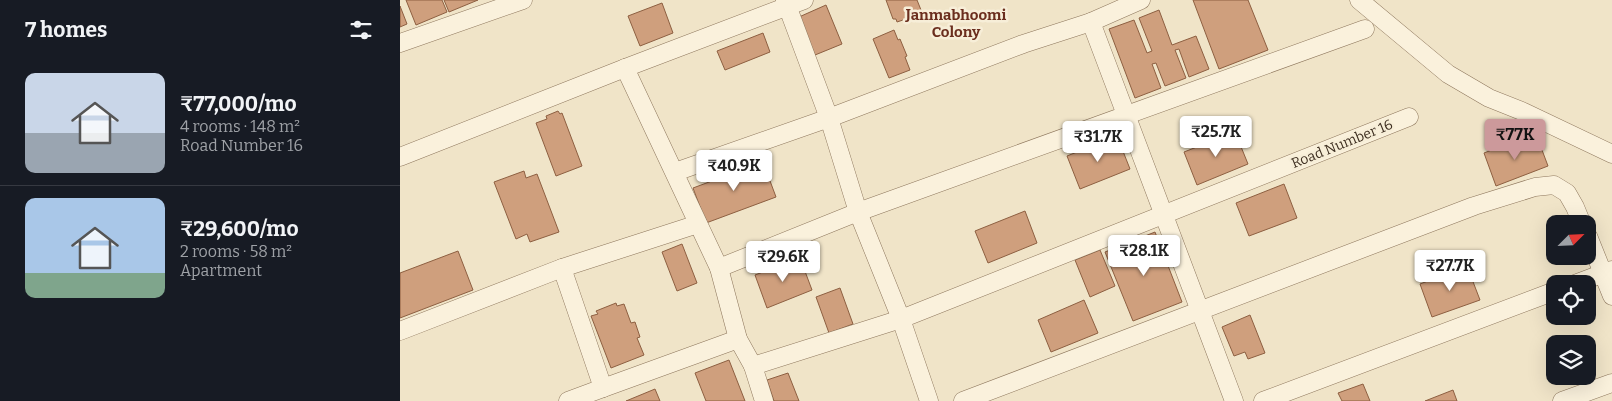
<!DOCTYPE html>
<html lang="en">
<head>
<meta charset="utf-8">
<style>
	body { margin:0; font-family:Bitter,serif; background:#242831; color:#f1f3f6; height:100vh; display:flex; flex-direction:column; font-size:19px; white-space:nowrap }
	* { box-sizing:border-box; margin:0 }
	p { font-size:16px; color:#9ea1a6 }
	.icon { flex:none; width:28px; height:28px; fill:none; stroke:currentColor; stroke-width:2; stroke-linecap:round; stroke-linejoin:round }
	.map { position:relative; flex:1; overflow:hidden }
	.sheet { display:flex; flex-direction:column; background:#171b24; width:400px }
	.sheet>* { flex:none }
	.needle { width:32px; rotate:66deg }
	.tools { position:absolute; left:1146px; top:215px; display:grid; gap:10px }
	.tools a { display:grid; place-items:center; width:50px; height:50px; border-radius:10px; background:#171b24; box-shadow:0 5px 20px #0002; font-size:25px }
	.price { position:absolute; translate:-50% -42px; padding:0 11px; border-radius:5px; background:#fff; color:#222; font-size:16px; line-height:32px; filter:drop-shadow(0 1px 2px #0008) }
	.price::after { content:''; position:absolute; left:50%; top:30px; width:15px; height:11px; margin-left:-8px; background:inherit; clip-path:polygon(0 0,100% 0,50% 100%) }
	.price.current { background:#cc999b; color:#111 }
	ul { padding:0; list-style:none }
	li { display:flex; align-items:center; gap:15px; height:125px; padding:0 25px }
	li+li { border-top:1px solid #363941 }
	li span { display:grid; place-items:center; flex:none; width:140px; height:100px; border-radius:10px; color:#555 }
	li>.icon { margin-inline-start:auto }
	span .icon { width:60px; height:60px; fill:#fffc; stroke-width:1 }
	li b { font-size:21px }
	h2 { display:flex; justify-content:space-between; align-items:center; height:60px; padding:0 25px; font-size:21px }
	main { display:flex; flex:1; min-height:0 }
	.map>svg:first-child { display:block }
</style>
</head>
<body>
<main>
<section class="sheet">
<h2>7 homes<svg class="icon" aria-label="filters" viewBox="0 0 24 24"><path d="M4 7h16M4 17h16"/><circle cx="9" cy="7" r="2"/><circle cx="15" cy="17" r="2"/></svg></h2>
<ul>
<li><span style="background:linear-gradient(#c9d6e8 60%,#9aa5b1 0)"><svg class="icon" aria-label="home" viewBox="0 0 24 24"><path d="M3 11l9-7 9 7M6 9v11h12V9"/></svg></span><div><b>₹77,000/mo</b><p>4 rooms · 148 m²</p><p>Road Number 16</p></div></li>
<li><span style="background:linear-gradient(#a9c7e8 75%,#7fa58c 0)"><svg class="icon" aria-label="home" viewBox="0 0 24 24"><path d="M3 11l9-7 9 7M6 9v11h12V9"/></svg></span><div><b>₹29,600/mo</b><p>2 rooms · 58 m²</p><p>Apartment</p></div></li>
</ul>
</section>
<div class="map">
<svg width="1212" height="401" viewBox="0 0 1212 401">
	<rect width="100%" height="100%" fill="#f0e4c8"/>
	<!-- building -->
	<g fill="#cf9f7d" stroke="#8d5f41">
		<path d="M 6,0 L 42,0 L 47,12 L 16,25 Z"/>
		<path d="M 44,0 L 78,0 L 49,12 Z"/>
		<path d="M 486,0 L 517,0 L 523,15 L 506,21 L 506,19 L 497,22 L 496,19 L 493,19 Z"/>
		<path d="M 793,0 L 848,0 L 868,50 L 819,69 Z"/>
		<path d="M 262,3 L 273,33 L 240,46 L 228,16 Z"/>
		<path d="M 426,5 L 442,44 L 415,55 L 399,17 Z"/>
		<path d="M 0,6 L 7,24 L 0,27 Z"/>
		<path d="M 759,10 L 772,45 L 796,36 L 809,69 L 789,77 L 779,49 L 775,50 L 786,78 L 765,86 L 756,63 L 752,64 L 761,88 L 735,98 L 709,29 L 734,20 L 747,53 L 752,51 L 739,18 Z"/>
		<path d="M 494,30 L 498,40 L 500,39 L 507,56 L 505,57 L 510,70 L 489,78 L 473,39 Z"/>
		<path d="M 363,33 L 370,52 L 325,70 L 317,51 Z"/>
		<path d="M 158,111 L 160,114 L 162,113 L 182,166 L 156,176 L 136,123 L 147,119 L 146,116 Z"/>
		<path d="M 835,132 L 848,164 L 797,185 L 784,152 Z"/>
		<path d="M 717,136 L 730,169 L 680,189 L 667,156 Z"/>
		<path d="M 1125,137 L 1129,146 L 1139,142 L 1148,166 L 1096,186 L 1084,153 Z"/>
		<path d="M 363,162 L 376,197 L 306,223 L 293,188 Z"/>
		<path d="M 124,171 L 126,178 L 137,174 L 159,232 L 130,242 L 127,234 L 116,239 L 94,182 Z"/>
		<path d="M 884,184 L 897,218 L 849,236 L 836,203 Z"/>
		<path d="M 625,211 L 637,243 L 588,263 L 575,231 Z"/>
		<path d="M 755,232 L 782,302 L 733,321 L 705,252 Z"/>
		<path d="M 282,244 L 297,283 L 277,291 L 262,252 Z"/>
		<path d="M 700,250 L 715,286 L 690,297 L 675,260 Z"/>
		<path d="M 58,251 L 73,290 L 0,318 L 0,273 Z"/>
		<path d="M 400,258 L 412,290 L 367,308 L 355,275 Z"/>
		<path d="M 1067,266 L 1080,300 L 1032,317 L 1020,284 Z"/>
		<path d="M 440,288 L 453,324 L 429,333 L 416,297 Z"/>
		<path d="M 684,300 L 698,333 L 651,352 L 638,320 Z"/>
		<path d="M 216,303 L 217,306 L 224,304 L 231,323 L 235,322 L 240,337 L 237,338 L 244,355 L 211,368 L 191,316 L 198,314 L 196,311 Z"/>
		<path d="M 850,315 L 865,353 L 848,359 L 845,352 L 834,356 L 822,327 Z"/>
		<path d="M 329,360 L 345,401 L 306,401 L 295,373 Z"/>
		<path d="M 388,373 L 399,401 L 374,401 L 367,380 Z"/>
		<path d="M 963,384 L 970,401 L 942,401 L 938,393 Z"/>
		<path d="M 255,389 L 260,401 L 226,401 Z"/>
		<path d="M 1053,390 L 1057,401 L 1025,401 Z"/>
	</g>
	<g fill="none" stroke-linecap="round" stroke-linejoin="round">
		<defs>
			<g id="minor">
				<path d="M 385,0 L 429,118 L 458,212 L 501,319 L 529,401"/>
				<path d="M 959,0 L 1048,74 L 1089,98 L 1124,112 L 1212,154"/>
				<path d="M 691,22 L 834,401"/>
				<path d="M 0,43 L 123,0"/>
				<path d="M 225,68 L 319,268 L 338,339 L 353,366 L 501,319 L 1009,117"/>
				<path d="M 0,157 L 225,68 L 404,0"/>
				<path d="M 275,172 L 429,118 L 623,44 L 691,22 L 741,0"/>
				<path d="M 1188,236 L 1212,296"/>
				<path d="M 319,268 L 458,212 L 965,29"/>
				<path d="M 1175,284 L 1212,270"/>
				<path d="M 0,331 L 162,268"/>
				<path d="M 353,366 L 364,401"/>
				<path d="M 203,388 L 338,339"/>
				<path d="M 168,401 L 203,388 L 162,268 L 298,224"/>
				<path d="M 563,401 L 1074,206 L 1135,187 L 1154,185 L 1167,193 L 1175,207 L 1182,224"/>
				<path d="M 863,401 L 1155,291"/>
				<path d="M 1162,401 L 1212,383"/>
			</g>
		</defs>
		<!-- minor casing -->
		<use href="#minor" stroke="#8d765c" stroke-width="19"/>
		<!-- minor -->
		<use href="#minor" stroke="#faf1dc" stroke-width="18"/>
	</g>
	<g text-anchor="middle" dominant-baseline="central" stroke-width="5" stroke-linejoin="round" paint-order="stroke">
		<!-- street labels -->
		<g font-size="14" fill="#3d2e20" stroke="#f7eed8">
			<text transform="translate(942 144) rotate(-22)">Road Number 16</text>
		</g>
		<!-- neighbourhood labels -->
		<g font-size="15" font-weight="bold" fill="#6b2e1e" stroke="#f7eed8">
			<text x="556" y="15">Janmabhoomi<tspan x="556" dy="17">Colony</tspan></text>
		</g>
	</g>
</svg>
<div class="tools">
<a><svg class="needle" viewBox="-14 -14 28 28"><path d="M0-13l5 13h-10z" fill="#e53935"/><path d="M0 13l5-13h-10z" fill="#9ea1a6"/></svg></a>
<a><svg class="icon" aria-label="locate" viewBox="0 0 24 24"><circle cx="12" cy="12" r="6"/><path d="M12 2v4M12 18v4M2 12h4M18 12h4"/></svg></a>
<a><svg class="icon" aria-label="layers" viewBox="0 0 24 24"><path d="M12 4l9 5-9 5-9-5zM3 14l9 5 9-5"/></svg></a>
</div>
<b class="price" style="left:816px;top:158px">₹25.7K</b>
<b class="price current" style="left:1115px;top:161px">₹77K</b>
<b class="price" style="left:698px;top:163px">₹31.7K</b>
<b class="price" style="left:334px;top:192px">₹40.9K</b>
<b class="price" style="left:744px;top:277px">₹28.1K</b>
<b class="price" style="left:383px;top:283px">₹29.6K</b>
<b class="price" style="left:1050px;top:292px">₹27.7K</b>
</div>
</main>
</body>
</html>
